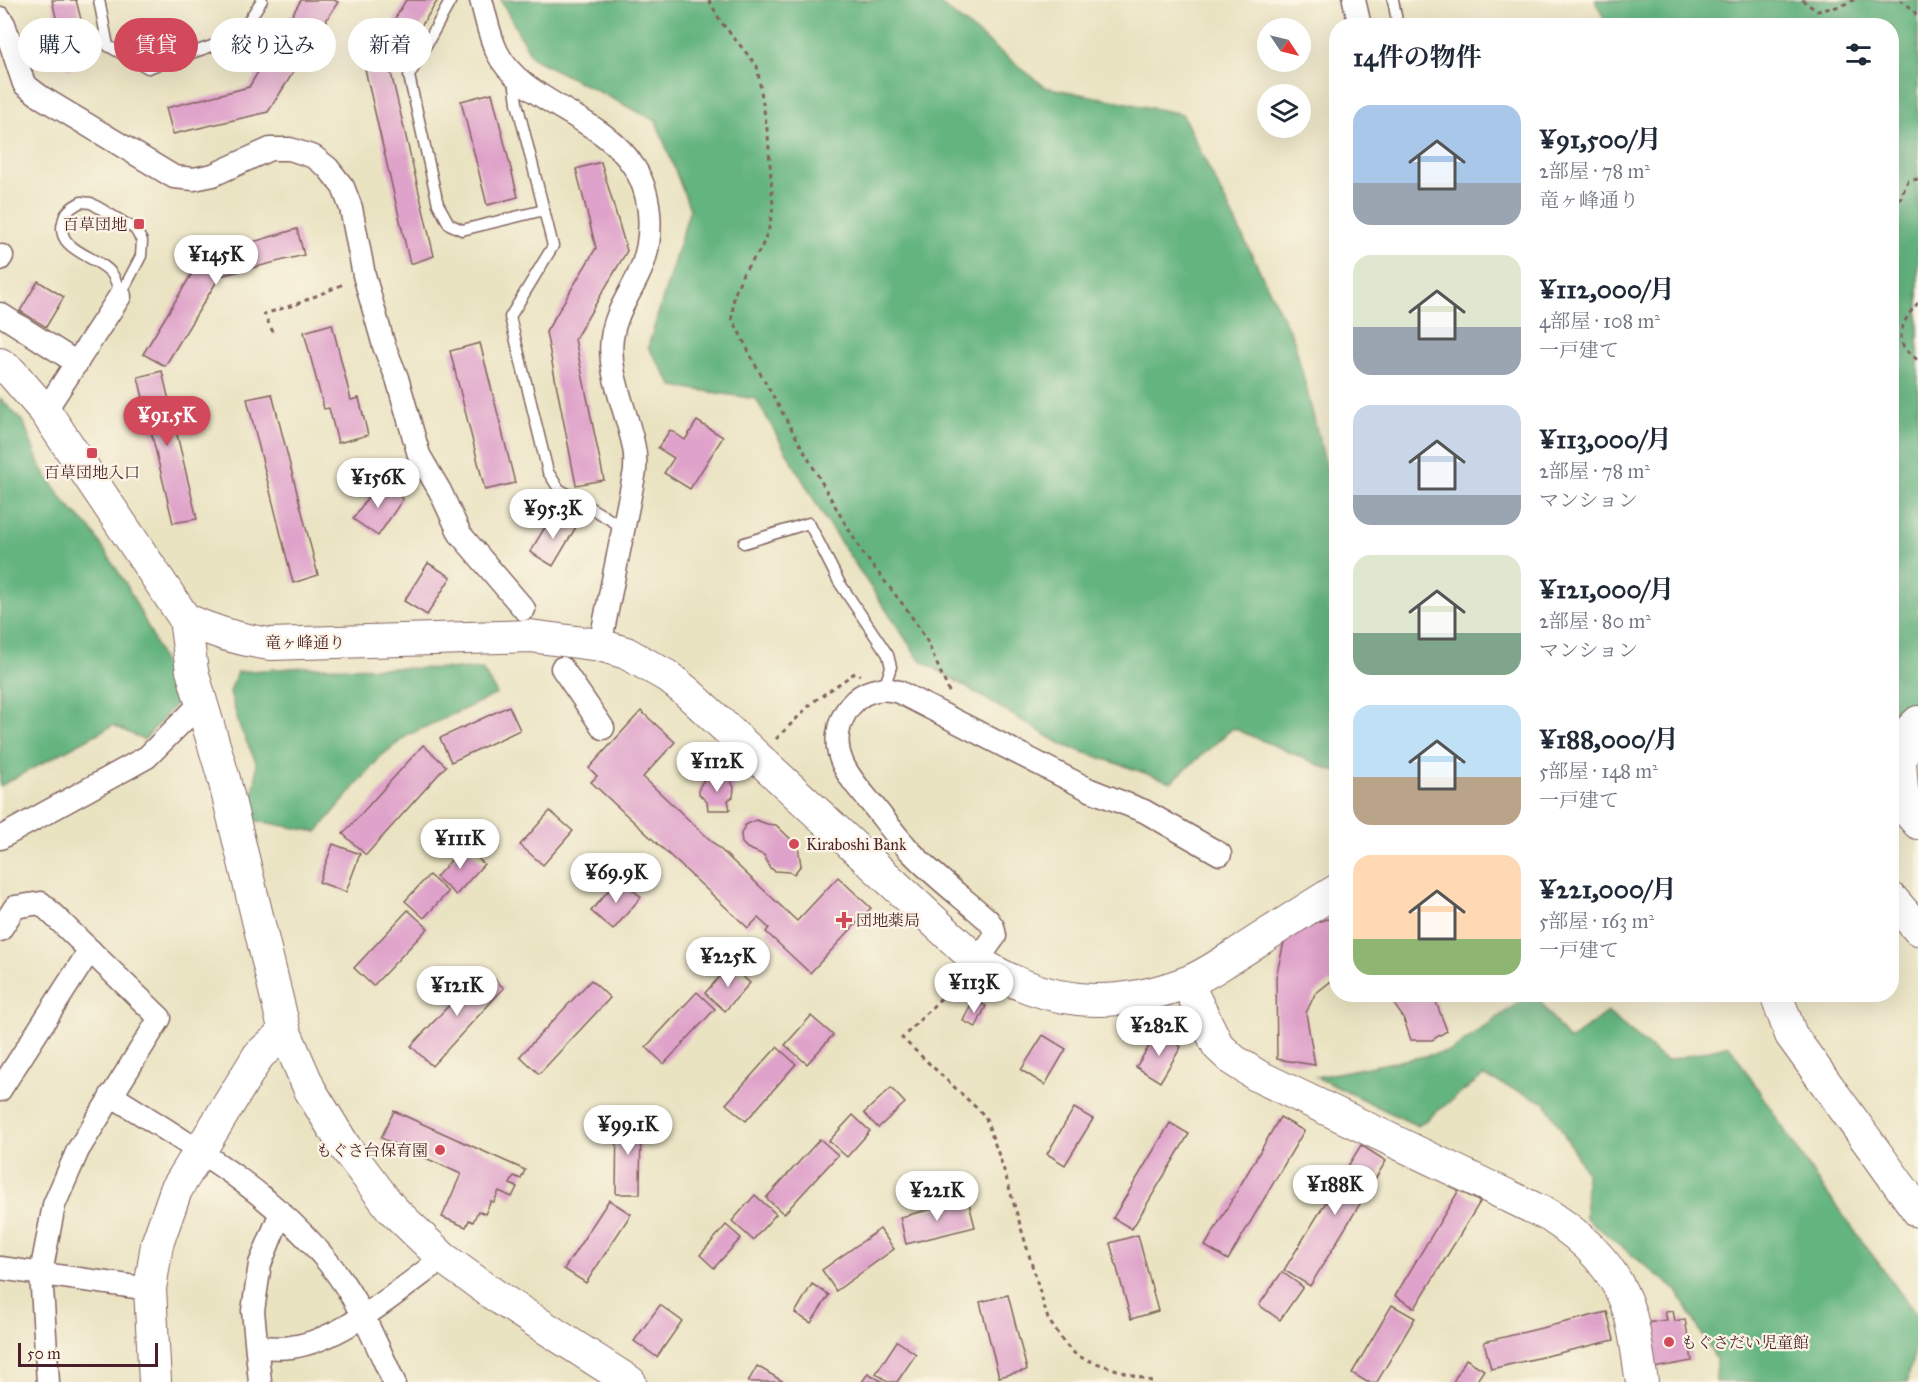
<!DOCTYPE html>
<html lang="ja">
<head>
<meta charset="utf-8">
<style>
	body { margin:0; font-family:"IM FELL Great Primer","Noto Serif JP",serif; background:#f6f6f7; color:#1f2937; height:100vh; display:flex; flex-direction:column; font-size:22px; white-space:nowrap }
	* { box-sizing:border-box; margin:0 }
	p { font-size:20px; color:#747a83 }
	.icon { flex:none; width:33px; height:33px; fill:none; stroke:currentColor; stroke-width:2; stroke-linecap:round; stroke-linejoin:round }
	.map { position:relative; flex:1; overflow:hidden }
	.details { position:absolute; left:1329px; top:18px; width:570px; height:984px; display:flex; flex-direction:column; background:#fff; border-radius:24px; box-shadow:0 6px 24px #0002 }
	.details>* { flex:none }
	.hud { position:absolute; left:18px; top:18px; width:570px; height:54px; display:flex; gap:12px }
	.needle { width:39px; rotate:125deg }
	.tools { position:absolute; left:1257px; top:18px; display:grid; gap:12px }
	.tools a { display:grid; place-items:center; width:54px; height:54px; border-radius:50%; background:#fff; box-shadow:0 6px 24px #0002; font-size:30px }
	.scale { position:absolute; left:18px; bottom:15px; width:140px; box-sizing:border-box; padding-left:6px; border:3px solid #4a1f2b; border-top:0; font-size:16px; line-height:21px; white-space:nowrap; color:#4a1f2b; -webkit-text-stroke:4px #fcf5e5; paint-order:stroke }
	.price { position:absolute; translate:-50% -51px; padding:0 14px; border-radius:21px; background:#fff; color:#222; font-size:20px; line-height:39px; filter:drop-shadow(0 2px 3px #0008) }
	.price::after { content:''; position:absolute; left:50%; top:36px; width:18px; height:14px; margin-left:-9px; background:inherit; clip-path:polygon(0 0,100% 0,50% 100%) }
	.price.selected { background:#d1495b; color:#fff }
	ul { padding:0; list-style:none }
	li { display:flex; align-items:center; gap:18px; height:150px; padding:0 24px }
	li span { display:grid; place-items:center; flex:none; width:168px; height:120px; border-radius:18px; color:#555 }
	li>.icon { margin-inline-start:auto }
	span .icon { width:72px; height:72px; fill:#fffc; stroke-width:1 }
	li b { font-size:26px }
	h2 { display:flex; justify-content:space-between; align-items:center; height:72px; padding:0 24px; font-size:26px }
	.chip { padding:0 21px; border-radius:27px; background:#fff; box-shadow:0 6px 24px #0002; font-size:21px; line-height:54px }
	.chip.selected { background:#d1495b; color:#fff }
	.map>svg:first-child { display:block }
</style>
</head>
<body>
<div class="map">
<svg width="1918" height="1382" viewBox="0 0 1918 1382">
	<rect width="100%" height="100%" fill="#fcf5e5"/>
	<filter id="ink" filterUnits="userSpaceOnUse"><feTurbulence type="fractalNoise" baseFrequency=".0167" numOctaves="2"/><feDisplacementMap in="SourceGraphic" scale="12" xChannelSelector="R" yChannelSelector="G"/><feConvolveMatrix kernelMatrix="1 2 1 2 8 2 1 2 1" color-interpolation-filters="sRGB"/></filter>
	<filter id="wash" filterUnits="userSpaceOnUse"><feTurbulence type="fractalNoise" baseFrequency=".008" numOctaves="4" result="noise"/><feDisplacementMap in="SourceGraphic" scale="24" xChannelSelector="R" yChannelSelector="G"/><feGaussianBlur stdDeviation="1.35" result="paint"/><feColorMatrix in="noise" values="0 0 0 0 0 0 0 0 0 0 0 0 0 0 0 0 0 1.4 0 .05"/><feComposite in="paint" operator="in"/></filter>
	<g filter="url(#wash)">
		<rect width="100%" height="100%" fill="#eae3c2"/>
		<!-- forest -->
		<g fill="#64b47f" stroke="#576a55" stroke-width="1.5">
			<path d="M 501,0 L 935,0 L 1045,87 L 1182,114 L 1294,340 L 1327,470 L 1336,494 L 1336,772 L 1233,728 L 1171,782 L 1063,745 L 919,659 L 827,522 L 756,399 L 673,386 L 648,347 L 690,209 L 656,121 L 532,58 Z"/>
			<path d="M 1595,0 L 1918,0 L 1918,705 L 1892,716 L 1892,26 L 1607,25 Z"/>
			<path d="M 0,398 L 24,423 L 39,464 L 65,503 L 91,529 L 126,584 L 149,629 L 179,700 L 144,740 L 113,725 L 0,786 Z"/>
			<path d="M 306,667 L 482,669 L 497,694 L 408,735 L 381,756 L 317,832 L 247,819 L 256,778 L 256,762 L 239,725 L 230,692 L 237,672 Z"/>
			<path d="M 1529,995 L 1536,995 L 1569,1041 L 1607,1012 L 1666,1061 L 1729,1045 L 1817,1180 L 1918,1317 L 1918,1338 L 1907,1382 L 1716,1382 L 1716,1359 L 1677,1291 L 1586,1218 L 1586,1172 L 1546,1103 L 1483,1076 L 1418,1126 L 1316,1077 L 1451,1051 Z"/>
		</g>
		<g id="blocks">
			<!-- building -->
			<g fill="#dfa2ca">
				<path d="M 52,0 L 76,0 L 92,62 L 68,70 Z"/>
				<path d="M 301,0 L 334,0 L 338,2 L 268,112 L 173,134 L 166,108 L 249,87 Z"/>
				<path d="M 406,0 L 438,0 L 391,73 L 434,256 L 410,264 L 365,69 Z"/>
				<path d="M 492,93 L 518,197 L 487,205 L 461,101 Z"/>
				<path d="M 601,162 L 627,251 L 575,339 L 604,480 L 576,485 L 546,332 L 596,248 L 576,169 Z"/>
				<path d="M 297,229 L 304,255 L 220,276 L 165,366 L 143,354 L 202,257 Z"/>
				<path d="M 38,281 L 64,297 L 46,327 L 20,311 Z"/>
				<path d="M 332,324 L 351,400 L 359,398 L 368,435 L 338,443 L 329,408 L 324,409 L 304,332 Z"/>
				<path d="M 480,343 L 515,483 L 485,490 L 450,351 Z"/>
				<path d="M 162,371 L 197,519 L 173,523 L 138,377 Z"/>
				<path d="M 272,394 L 318,575 L 293,583 L 247,399 Z"/>
				<path d="M 697,421 L 723,437 L 690,489 L 664,473 L 674,458 L 658,448 L 670,430 L 685,440 Z"/>
				<path d="M 378,482 L 403,499 L 378,536 L 353,519 Z"/>
				<path d="M 553,514 L 576,527 L 553,566 L 530,552 Z"/>
				<path d="M 428,563 L 451,577 L 427,615 L 404,601 Z"/>
				<path d="M 509,706 L 520,730 L 451,762 L 440,738 Z"/>
				<path d="M 641,711 L 675,742 L 643,777 L 797,921 L 838,877 L 871,908 L 810,973 L 766,932 L 769,928 L 758,918 L 748,928 L 591,782 L 597,776 L 589,768 Z"/>
				<path d="M 423,745 L 446,766 L 366,855 L 343,834 Z"/>
				<path d="M 718,775 L 730,780 L 734,787 L 733,797 L 728,800 L 730,810 L 708,810 L 707,802 L 699,794 L 699,788 L 703,781 L 709,777 Z"/>
				<path d="M 550,811 L 573,831 L 543,865 L 520,845 Z"/>
				<path d="M 756,820 L 767,824 L 776,825 L 798,846 L 801,865 L 794,874 L 789,872 L 775,871 L 770,868 L 764,855 L 747,848 L 742,843 L 741,834 L 745,825 Z"/>
				<path d="M 333,844 L 360,854 L 346,892 L 319,882 Z"/>
				<path d="M 464,846 L 484,864 L 456,895 L 436,877 Z"/>
				<path d="M 429,875 L 448,892 L 424,918 L 405,901 Z"/>
				<path d="M 619,878 L 641,897 L 613,930 L 591,911 Z"/>
				<path d="M 408,910 L 428,928 L 373,986 L 354,968 Z"/>
				<path d="M 1327,919 L 1336,920 L 1336,983 L 1330,982 L 1315,994 L 1306,1013 L 1315,1065 L 1277,1059 L 1276,977 L 1285,938 L 1306,926 Z"/>
				<path d="M 730,965 L 750,983 L 725,1011 L 705,993 Z"/>
				<path d="M 483,969 L 504,988 L 432,1066 L 411,1046 Z"/>
				<path d="M 591,980 L 610,998 L 539,1074 L 520,1056 Z"/>
				<path d="M 697,992 L 715,1009 L 664,1064 L 646,1047 Z"/>
				<path d="M 1381,994 L 1433,994 L 1447,1031 L 1432,1040 L 1411,1040 L 1403,1017 L 1391,1000 Z"/>
				<path d="M 973,1000 L 986,1006 L 976,1027 L 963,1021 Z"/>
				<path d="M 811,1016 L 833,1035 L 807,1064 L 785,1045 Z"/>
				<path d="M 1158,1032 L 1181,1047 L 1160,1082 L 1136,1067 Z"/>
				<path d="M 1043,1035 L 1066,1049 L 1045,1085 L 1021,1070 Z"/>
				<path d="M 777,1047 L 796,1064 L 746,1121 L 726,1104 Z"/>
				<path d="M 891,1088 L 905,1103 L 878,1128 L 864,1113 Z"/>
				<path d="M 1074,1108 L 1093,1119 L 1065,1165 L 1047,1154 Z"/>
				<path d="M 394,1111 L 525,1170 L 521,1179 L 514,1176 L 510,1184 L 517,1187 L 512,1197 L 499,1191 L 494,1202 L 491,1201 L 485,1214 L 478,1211 L 473,1222 L 469,1220 L 466,1227 L 442,1217 L 461,1174 L 381,1138 Z"/>
				<path d="M 853,1115 L 870,1131 L 847,1157 L 829,1141 Z"/>
				<path d="M 1280,1117 L 1304,1131 L 1228,1260 L 1205,1246 Z"/>
				<path d="M 617,1118 L 641,1118 L 640,1194 L 616,1194 Z"/>
				<path d="M 1170,1123 L 1189,1134 L 1132,1229 L 1113,1218 Z"/>
				<path d="M 820,1139 L 838,1155 L 784,1214 L 766,1198 Z"/>
				<path d="M 1361,1145 L 1386,1161 L 1310,1286 L 1284,1270 Z"/>
				<path d="M 1459,1190 L 1480,1202 L 1415,1308 L 1395,1296 Z"/>
				<path d="M 755,1195 L 776,1214 L 753,1240 L 732,1221 Z"/>
				<path d="M 609,1200 L 631,1214 L 586,1283 L 564,1269 Z"/>
				<path d="M 968,1200 L 975,1227 L 906,1244 L 900,1217 Z"/>
				<path d="M 726,1225 L 741,1238 L 714,1268 L 700,1255 Z"/>
				<path d="M 880,1229 L 894,1249 L 836,1291 L 822,1270 Z"/>
				<path d="M 1138,1235 L 1158,1311 L 1131,1319 L 1110,1243 Z"/>
				<path d="M 1282,1272 L 1303,1287 L 1280,1320 L 1259,1305 Z"/>
				<path d="M 812,1284 L 829,1295 L 811,1323 L 795,1313 Z"/>
				<path d="M 1008,1295 L 1027,1370 L 999,1377 L 980,1302 Z"/>
				<path d="M 660,1305 L 682,1321 L 657,1357 L 634,1341 Z"/>
				<path d="M 1392,1305 L 1415,1318 L 1377,1382 L 1367,1382 L 1352,1373 Z"/>
				<path d="M 1673,1311 L 1675,1321 L 1685,1319 L 1692,1361 L 1654,1368 L 1646,1323 L 1667,1320 L 1665,1312 Z"/>
				<path d="M 1607,1312 L 1614,1340 L 1491,1369 L 1484,1342 Z"/>
				<path d="M 897,1341 L 916,1354 L 897,1382 L 888,1382 L 876,1373 Z"/>
				<path d="M 1466,1359 L 1484,1370 L 1476,1382 L 1453,1382 Z"/>
				<path d="M 757,1366 L 784,1382 L 748,1382 Z"/>
				<path d="M 868,1373 L 883,1382 L 862,1382 Z"/>
			</g>
		</g>
	</g>
	<g filter="url(#ink)">
		<use href="#blocks" fill-opacity="0" stroke="#826460" stroke-width="1.5"/>
		<g fill="none" stroke-linecap="round" stroke-linejoin="round">
			<defs>
				<g id="lane">
					<path d="M 99,0 L 108,46 L 148,68 L 238,37 L 262,0"/>
					<path d="M 451,0 L 409,76 L 438,204 L 449,224 L 462,230 L 544,210"/>
					<path d="M 1393,0 L 1398,26"/>
					<path d="M 514,79 L 517,103 L 553,246 L 510,317 L 548,472 L 559,489 L 624,528"/>
					<path d="M 81,202 L 91,203 L 135,229 L 142,241 L 141,256 L 120,296 C 118,288 117,281 112,274 C 99,256 55,251 63,222 C 65,211 72,207 81,202 Z"/>
					<path d="M 744,543 L 809,523 L 839,582 L 888,655 L 891,667 L 884,688"/>
				</g>
				<g id="street">
					<path d="M 481,0 C 486,17 489,36 497,52 C 521,102 603,116 634,167 C 654,198 654,243 638,276 C 628,297 615,314 612,338 C 607,373 628,414 634,448 C 636,456 635,464 635,471 L 600,645"/>
					<path d="M 1354,0 L 1360,26"/>
					<path d="M 0,18 L 4,24 L 24,84 L 41,97 L 174,177 L 194,179 L 213,175 L 270,149 L 290,149 L 314,157 L 328,168 L 343,187 L 351,208 L 364,275 L 384,346 L 397,378 L 419,455 L 440,491 L 460,534 L 524,609"/>
					<path d="M 0,259 L 2,256"/>
					<path d="M 0,314 L 77,363"/>
					<path d="M 45,411 L 120,296"/>
					<path d="M 562,668 L 603,728"/>
					<path d="M 0,838 L 147,757 L 201,703"/>
					<path d="M 0,930 L 15,907 L 41,903 L 160,1018 L 78,1150 L 54,1205 L 41,1273 L 48,1382"/>
					<path d="M 977,961 L 995,936 L 993,927 L 988,920 C 963,898 935,877 912,853 C 897,838 885,820 871,803 C 861,791 848,777 842,762 C 834,744 837,722 850,706 C 863,690 880,686 899,692 L 1090,790 L 1144,811 L 1220,854"/>
					<path d="M 0,1090 L 90,950"/>
					<path d="M 111,1095 C 188,1144 270,1190 328,1262 C 357,1297 375,1341 394,1382"/>
					<path d="M 0,1268 L 150,1289"/>
					<path d="M 258,1347 C 269,1347 280,1349 291,1347 C 342,1341 402,1288 443,1258"/>
					<path d="M 260,1382 L 253,1311 L 260,1264 L 281,1212"/>
				</g>
				<g id="secondary">
					<path d="M 0,364 L 11,372 L 45,411 L 185,619 C 213,632 240,640 270,644 L 530,636 L 600,645 L 626,653 L 667,676 L 687,692 L 977,961 C 1044,1005 1110,1011 1185,983 C 1203,977 1220,964 1237,954 C 1270,933 1303,911 1336,891"/>
					<path d="M 185,619 L 192,671 L 224,779 L 285,1032 L 310,1090 L 345,1147 L 391,1208 L 443,1258 L 496,1296 L 630,1382"/>
					<path d="M 1918,722 L 1912,728 L 1900,761 L 1902,790 L 1911,815 L 1918,823"/>
					<path d="M 1892,899 L 1918,929"/>
					<path d="M 1187,983 L 1218,1046 L 1233,1060 L 1258,1076 L 1550,1216 C 1587,1240 1617,1270 1630,1314 C 1636,1335 1638,1360 1642,1382"/>
					<path d="M 1776,994 L 1791,1035 L 1918,1211"/>
					<path d="M 155,1382 L 150,1289 L 157,1244 L 176,1190 L 259,1055 L 285,1032"/>
				</g>
			</defs>
			<!-- lane casing -->
			<use href="#lane" stroke="#826460" stroke-width="13"/>
			<!-- street casing -->
			<use href="#street" stroke="#826460" stroke-width="25"/>
			<!-- secondary casing -->
			<use href="#secondary" stroke="#826460" stroke-width="34"/>
			<!-- path -->
			<g stroke="#826460" stroke-width="3" stroke-dasharray="4.5 4.5" stroke-linecap="butt">
				<path d="M 709,0 L 721,22 L 757,66 L 768,135 L 773,207 L 769,228 L 761,249 L 743,273 L 734,296 L 732,318 L 756,366 L 843,520 L 862,552 L 908,611 L 926,639 L 950,694"/>
				<path d="M 1802,0 L 1817,11 L 1841,6 L 1854,0"/>
				<path d="M 1900,0 L 1913,9 L 1918,18"/>
				<path d="M 1892,217 L 1908,181 L 1918,179"/>
				<path d="M 1918,303 C 1908,314 1895,332 1904,347 C 1907,352 1914,356 1918,361"/>
				<path d="M 273,332 L 264,314 L 297,304 L 346,283"/>
				<path d="M 776,739 L 813,702 L 856,672 L 860,675"/>
				<path d="M 960,979 L 902,1038 L 985,1116 L 1003,1167 L 1048,1319 L 1064,1343 L 1074,1353 L 1084,1359 L 1154,1382"/>
			</g>
			<!-- lane -->
			<use href="#lane" stroke="#fff" stroke-width="10"/>
			<!-- street -->
			<use href="#street" stroke="#fff" stroke-width="22"/>
			<!-- secondary -->
			<use href="#secondary" stroke="#fff" stroke-width="32"/>
		</g>
	</g>
	<!-- markers -->
	<g fill="#d1495b" stroke="#fcf5e5" stroke-width="2">
		<rect x="133" y="218" width="12" height="12" rx="3"/>
		<rect x="86" y="447" width="12" height="12" rx="3"/>
		<circle cx="794" cy="844" r="6"/>
		<path d="M841 911h6v6h6v6h-6v6h-6v-6h-6v-6h6z"/>
		<circle cx="440" cy="1150" r="6"/>
		<circle cx="1669" cy="1342" r="6"/>
	</g>
	<g text-anchor="middle" dominant-baseline="central" stroke-width="4.5" stroke-linejoin="round" paint-order="stroke">
		<!-- poi labels -->
		<g font-size="16" fill="#4a1f2b" stroke="#fcf5e5" text-anchor="start">
			<text x="127" y="224" text-anchor="end">百草団地</text>
			<text x="92" y="472" text-anchor="middle">百草団地入口</text>
			<text x="806" y="844">Kiraboshi Bank</text>
			<text x="856" y="920">団地薬局</text>
			<text x="428" y="1150" text-anchor="end">もぐさ台保育園</text>
			<text x="1681" y="1342">もぐさだい児童館</text>
		</g>
		<!-- street labels -->
		<g font-size="16" fill="#4a1f2b" stroke="#fcf5e5">
			<text x="305" y="642">竜ヶ峰通り</text>
		</g>
	</g>
</svg>
<div class="tools">
<a><svg class="needle" viewBox="-14 -14 28 28"><path d="M0-13l5 13h-10z" fill="#e53935"/><path d="M0 13l5-13h-10z" fill="#747a83"/></svg></a>
<a><svg class="icon" aria-label="layers" viewBox="0 0 24 24"><path d="M12 4l9 5-9 5-9-5zM3 14l9 5 9-5"/></svg></a>
</div>
<div class="scale">50 m</div>
<b class="price" style="left:216px;top:286px">¥145K</b>
<b class="price selected" style="left:167px;top:447px">¥91.5K</b>
<b class="price" style="left:378px;top:509px">¥156K</b>
<b class="price" style="left:553px;top:540px">¥95.3K</b>
<b class="price" style="left:717px;top:793px">¥112K</b>
<b class="price" style="left:460px;top:870px">¥111K</b>
<b class="price" style="left:616px;top:904px">¥69.9K</b>
<b class="price" style="left:728px;top:988px">¥225K</b>
<b class="price" style="left:974px;top:1014px">¥113K</b>
<b class="price" style="left:457px;top:1017px">¥121K</b>
<b class="price" style="left:1159px;top:1057px">¥282K</b>
<b class="price" style="left:628px;top:1156px">¥99.1K</b>
<b class="price" style="left:1335px;top:1216px">¥188K</b>
<b class="price" style="left:937px;top:1222px">¥221K</b>
<div class="hud">
<a class="chip">購入</a>
<a class="chip selected">賃貸</a>
<a class="chip">絞り込み</a>
<a class="chip">新着</a>
</div>
<section class="details">
<h2>14件の物件<svg class="icon" aria-label="filters" viewBox="0 0 24 24"><path d="M4 7h16M4 17h16"/><circle cx="9" cy="7" r="2"/><circle cx="15" cy="17" r="2"/></svg></h2>
<ul>
<li><span style="background:linear-gradient(#a9c7e8 65%,#9aa5b1 0)"><svg class="icon" aria-label="home" viewBox="0 0 24 24"><path d="M3 11l9-7 9 7M6 9v11h12V9"/></svg></span><div><b>¥91,500/月</b><p>2部屋 · 78 m²</p><p>竜ヶ峰通り</p></div></li>
<li><span style="background:linear-gradient(#dfe7d0 60%,#9aa5b1 0)"><svg class="icon" aria-label="home" viewBox="0 0 24 24"><path d="M3 11l9-7 9 7M6 9v11h12V9"/></svg></span><div><b>¥112,000/月</b><p>4部屋 · 108 m²</p><p>一戸建て</p></div></li>
<li><span style="background:linear-gradient(#c9d6e8 75%,#9aa5b1 0)"><svg class="icon" aria-label="home" viewBox="0 0 24 24"><path d="M3 11l9-7 9 7M6 9v11h12V9"/></svg></span><div><b>¥113,000/月</b><p>2部屋 · 78 m²</p><p>マンション</p></div></li>
<li><span style="background:linear-gradient(#dfe7d0 65%,#7fa58c 0)"><svg class="icon" aria-label="home" viewBox="0 0 24 24"><path d="M3 11l9-7 9 7M6 9v11h12V9"/></svg></span><div><b>¥121,000/月</b><p>2部屋 · 80 m²</p><p>マンション</p></div></li>
<li><span style="background:linear-gradient(#bfe0f5 60%,#b9a48a 0)"><svg class="icon" aria-label="home" viewBox="0 0 24 24"><path d="M3 11l9-7 9 7M6 9v11h12V9"/></svg></span><div><b>¥188,000/月</b><p>5部屋 · 148 m²</p><p>一戸建て</p></div></li>
<li><span style="background:linear-gradient(#ffd9b3 70%,#8fb573 0)"><svg class="icon" aria-label="home" viewBox="0 0 24 24"><path d="M3 11l9-7 9 7M6 9v11h12V9"/></svg></span><div><b>¥221,000/月</b><p>5部屋 · 163 m²</p><p>一戸建て</p></div></li>
</ul>
</section>
</div>
</body>
</html>
